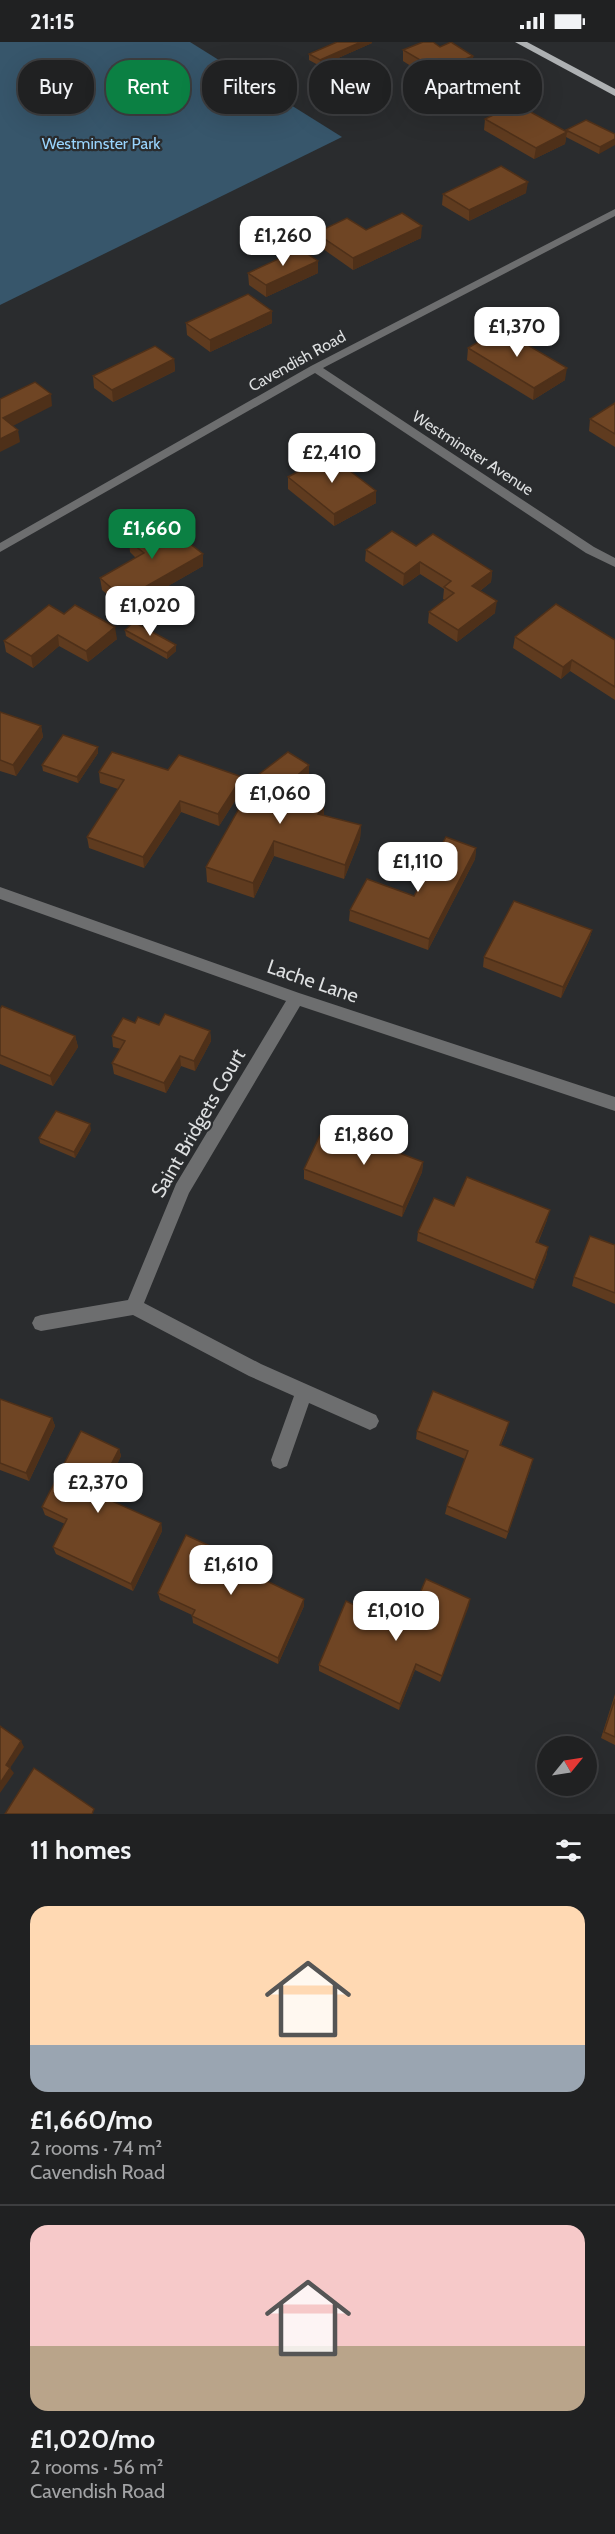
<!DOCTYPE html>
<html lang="en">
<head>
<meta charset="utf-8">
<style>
	body { margin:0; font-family:Cabin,sans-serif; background:#2d2e2f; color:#f1f3f6; height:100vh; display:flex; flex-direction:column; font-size:22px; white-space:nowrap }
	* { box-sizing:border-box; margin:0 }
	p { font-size:20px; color:#a2a3a5 }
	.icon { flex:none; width:33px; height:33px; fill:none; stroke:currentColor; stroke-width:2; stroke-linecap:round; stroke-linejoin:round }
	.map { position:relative; height:1772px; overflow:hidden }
	.side { display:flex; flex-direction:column; background:#202122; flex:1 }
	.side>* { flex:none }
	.banner { position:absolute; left:18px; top:18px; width:579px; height:54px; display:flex; gap:12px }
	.needle { width:39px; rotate:60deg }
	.tools { position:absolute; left:537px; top:1694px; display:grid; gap:12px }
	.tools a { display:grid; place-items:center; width:60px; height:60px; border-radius:50%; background:#202122; box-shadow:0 6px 24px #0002,0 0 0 2px #3d3e40; font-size:30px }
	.price { position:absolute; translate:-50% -51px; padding:0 14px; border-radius:12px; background:#fff; color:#222; font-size:20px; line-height:39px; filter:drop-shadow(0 2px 3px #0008) }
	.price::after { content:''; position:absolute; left:50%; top:36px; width:18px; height:14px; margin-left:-9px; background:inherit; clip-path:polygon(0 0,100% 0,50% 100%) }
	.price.selected { background:#0b8043; color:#fff }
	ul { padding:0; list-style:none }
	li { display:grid; align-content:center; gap:12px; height:318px; padding:0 30px }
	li+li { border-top:2px solid #3d3e40 }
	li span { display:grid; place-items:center; height:186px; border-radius:18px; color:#555 }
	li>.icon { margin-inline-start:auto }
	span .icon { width:108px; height:108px; fill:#fffc; stroke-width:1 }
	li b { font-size:26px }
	h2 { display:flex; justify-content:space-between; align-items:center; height:72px; padding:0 30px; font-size:26px }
	.chip { padding:0 21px; border-radius:24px; background:#202122; box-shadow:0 6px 24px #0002,0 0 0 2px #3d3e40; font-size:21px; line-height:54px }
	.chip.selected { background:#0b8043; color:#fff }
	.status { display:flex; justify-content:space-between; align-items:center; height:42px; padding:0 30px; background:#202122; direction:ltr }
	.status svg { height:16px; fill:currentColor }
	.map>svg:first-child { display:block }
</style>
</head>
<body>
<div class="status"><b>21:15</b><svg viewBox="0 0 49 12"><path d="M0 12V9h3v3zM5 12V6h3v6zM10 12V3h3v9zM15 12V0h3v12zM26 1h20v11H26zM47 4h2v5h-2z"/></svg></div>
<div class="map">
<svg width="615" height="1772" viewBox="0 0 615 1772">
	<rect width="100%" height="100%" fill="#2a2c2e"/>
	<!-- green -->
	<path fill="#37566b" d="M 0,0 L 190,0 L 342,95 L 0,263 Z"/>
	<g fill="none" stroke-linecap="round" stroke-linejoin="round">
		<!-- minor -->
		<g fill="#6d6e6f" fill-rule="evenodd">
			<path d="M 615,167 L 615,174 L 323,326 L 594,505 L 615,516 L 615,525 L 586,511 L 315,331 L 0,510 L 0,501 L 311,324 Z"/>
			<path d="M 0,845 L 299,951 L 615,1055 L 615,1069 L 300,964 L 189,1151 L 144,1261 L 261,1322 L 376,1373 L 379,1379 L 376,1385 L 370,1388 L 309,1361 L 287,1424 L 280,1427 L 273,1424 L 271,1418 L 294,1354 L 249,1334 L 133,1273 L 41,1289 L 35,1287 L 32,1281 L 35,1275 L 41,1273 L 128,1258 L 176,1142 L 286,959 L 0,857 Z"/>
		</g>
		<!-- major -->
		<path fill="#aeb1b3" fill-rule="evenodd" d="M 515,0 L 527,0 L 615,47 L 615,54 Z"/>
	</g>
	<!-- wall -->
	<g fill="#5f3b1f">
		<path d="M 337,0 L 372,0 L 372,1 L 320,24 L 309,18 L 309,12 Z"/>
		<path d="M 440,5 L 473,14 L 473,25 L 436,40 L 403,19 L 403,8 Z"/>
		<path d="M 485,77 L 566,90 L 566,88 L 615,92 L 599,112 L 566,95 L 565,102 L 534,117 L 484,88 Z"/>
		<path d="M 526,151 L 469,179 L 442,163 L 443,152 Z"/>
		<path d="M 366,188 L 421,196 L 353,228 L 316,202 L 316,191 Z"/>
		<path d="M 318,219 L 318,231 L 266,255 L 249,243 L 248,231 Z"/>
		<path d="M 186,281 L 272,281 L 210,310 L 187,293 Z"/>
		<path d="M 468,306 L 565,338 L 533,358 L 467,318 Z"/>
		<path d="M 174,317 L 175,329 L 113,360 L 94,346 L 93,334 Z"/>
		<path d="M 615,361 L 615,405 L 589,389 L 590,377 Z"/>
		<path d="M 288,435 L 376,461 L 334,484 L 288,447 Z"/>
		<path d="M 129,499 L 203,512 L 203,524 L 126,568 L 102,548 L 100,536 L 136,516 L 130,510 Z"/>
		<path d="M 416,504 L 492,529 L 491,540 L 480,549 L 495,571 L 457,600 L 428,581 L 429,570 L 445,558 L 443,557 L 444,547 L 420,532 L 403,544 L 365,519 L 366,508 Z"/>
		<path d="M 64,572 L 117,597 L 88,620 L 59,604 L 33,626 L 6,610 L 4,599 Z"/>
		<path d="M 125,588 L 176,603 L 176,609 L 167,617 L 126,594 Z"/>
		<path d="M 515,595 L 615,598 L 615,658 L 570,629 L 561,637 L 513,606 Z"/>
		<path d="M 0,670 L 41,684 L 43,695 L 16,734 L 0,729 Z"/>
		<path d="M 98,705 L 98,711 L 78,741 L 43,729 L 42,723 Z"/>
		<path d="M 309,723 L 309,738 L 294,751 L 324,762 L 324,774 L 361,783 L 360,797 L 344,837 L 274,814 L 254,856 L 207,840 L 206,825 Z"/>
		<path d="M 168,728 L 243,746 L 219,784 L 181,770 L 144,826 L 89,806 L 87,795 L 118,747 L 100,741 L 99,730 Z"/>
		<path d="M 476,806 L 475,817 L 428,908 L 349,879 L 350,868 L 414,854 Z"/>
		<path d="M 592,888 L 589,898 L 561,956 L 483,925 L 484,915 Z"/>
		<path d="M 0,967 L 75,994 L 78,1005 L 53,1044 L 0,1022 Z"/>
		<path d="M 135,981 L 210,989 L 211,999 L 195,1029 L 181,1024 L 166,1051 L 114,1032 L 112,1021 L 121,1007 L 113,1005 L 112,994 Z"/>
		<path d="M 91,1088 L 75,1116 L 40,1101 L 39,1096 Z"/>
		<path d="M 423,1120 L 422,1130 L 402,1175 L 304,1137 L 304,1127 Z"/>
		<path d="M 454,1164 L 547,1178 L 538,1201 L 548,1205 L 546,1215 L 533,1247 L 417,1199 L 418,1190 Z"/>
		<path d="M 615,1203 L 615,1262 L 572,1244 L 574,1235 Z"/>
		<path d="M 0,1357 L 52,1376 L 55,1384 L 29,1439 L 0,1428 Z"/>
		<path d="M 507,1388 L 501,1403 L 531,1425 L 506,1497 L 445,1472 L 447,1464 L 465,1417 L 416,1397 L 417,1389 Z"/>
		<path d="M 119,1407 L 121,1414 L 101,1455 L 161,1481 L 162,1489 L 133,1549 L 56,1512 L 53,1505 L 65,1482 L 45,1473 L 42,1465 Z"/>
		<path d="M 251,1530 L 251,1532 L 304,1557 L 304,1564 L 278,1622 L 193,1581 L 192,1573 L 160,1558 L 158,1551 Z"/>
		<path d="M 470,1557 L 440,1640 L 415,1628 L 399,1668 L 319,1629 L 319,1623 L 405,1587 Z"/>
		<path d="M 615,1652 L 615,1703 L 601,1696 Z"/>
	</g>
	<!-- shaded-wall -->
	<g fill="#4e3019">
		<path d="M 361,0 L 372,0 L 372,1 L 320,24 L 320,18 Z"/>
		<path d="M 473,14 L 473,25 L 436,40 L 437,28 Z"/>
		<path d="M 567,90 L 565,102 L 534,117 L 536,106 Z"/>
		<path d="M 615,97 L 615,103 L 599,112 L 600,105 Z"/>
		<path d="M 528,140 L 526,151 L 469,179 L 469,168 Z"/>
		<path d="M 422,184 L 421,196 L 353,228 L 353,216 Z"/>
		<path d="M 318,219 L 318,231 L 266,255 L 266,243 Z"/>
		<path d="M 272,269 L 272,281 L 210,310 L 210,298 Z"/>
		<path d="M 174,317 L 175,329 L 113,360 L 112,348 Z"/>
		<path d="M 567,326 L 565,338 L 533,358 L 534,346 Z"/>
		<path d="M 51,352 L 52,364 L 5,388 L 3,376 Z"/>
		<path d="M 18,388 L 20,400 L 0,410 L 0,397 Z"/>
		<path d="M 376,449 L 376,461 L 334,484 L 334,472 Z"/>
		<path d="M 203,512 L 203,524 L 126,568 L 124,557 Z"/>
		<path d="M 420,520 L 420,532 L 403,544 L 404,532 Z"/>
		<path d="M 492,529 L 491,540 L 471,556 L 472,544 Z"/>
		<path d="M 497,559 L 495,571 L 457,600 L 458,588 Z"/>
		<path d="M 115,585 L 117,597 L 88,620 L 86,609 Z"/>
		<path d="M 58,593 L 59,604 L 33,626 L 31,614 Z"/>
		<path d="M 176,603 L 176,609 L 167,617 L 167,611 Z"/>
		<path d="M 572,618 L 570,629 L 561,637 L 563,625 Z"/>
		<path d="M 41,684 L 43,695 L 16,734 L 13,723 Z"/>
		<path d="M 98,705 L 98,711 L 78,741 L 77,735 Z"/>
		<path d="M 309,723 L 309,738 L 282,762 L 282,747 Z"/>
		<path d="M 242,735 L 243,746 L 219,784 L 218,772 Z"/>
		<path d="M 180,759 L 181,770 L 144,826 L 143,815 Z"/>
		<path d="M 324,762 L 324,777 L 318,772 Z"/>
		<path d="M 361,783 L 360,797 L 344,837 L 345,823 Z"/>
		<path d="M 274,799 L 274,814 L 254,856 L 253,841 Z"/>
		<path d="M 476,806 L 475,817 L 428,908 L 429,897 Z"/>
		<path d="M 592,888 L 589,898 L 561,956 L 563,945 Z"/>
		<path d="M 210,989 L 211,999 L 195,1029 L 194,1019 Z"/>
		<path d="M 75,994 L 78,1005 L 53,1044 L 50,1034 Z"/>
		<path d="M 180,1014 L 181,1024 L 166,1051 L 164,1041 Z"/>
		<path d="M 90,1082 L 91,1088 L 75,1116 L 74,1110 Z"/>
		<path d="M 423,1120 L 422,1130 L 402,1175 L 403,1165 Z"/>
		<path d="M 550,1168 L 547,1178 L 534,1209 L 536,1200 Z"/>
		<path d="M 548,1205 L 546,1215 L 533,1247 L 535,1238 Z"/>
		<path d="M 52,1376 L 55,1384 L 29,1439 L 26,1431 Z"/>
		<path d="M 119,1407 L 121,1414 L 99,1460 L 96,1452 Z"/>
		<path d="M 161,1481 L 162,1489 L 133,1549 L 131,1542 Z"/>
		<path d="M 251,1523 L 251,1530 L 248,1537 L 248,1530 Z"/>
		<path d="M 304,1557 L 304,1564 L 278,1622 L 278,1616 Z"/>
		<path d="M 470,1557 L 469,1564 L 440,1640 L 442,1634 Z"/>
		<path d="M 416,1622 L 415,1628 L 399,1668 L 400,1662 Z"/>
		<path d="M 21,1699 L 24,1705 L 10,1726 L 14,1731 L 0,1751 L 0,1741 L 6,1723 Z"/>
	</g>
	<!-- building -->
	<g fill="#6f4524" stroke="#4e3019" stroke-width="1.5">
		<path d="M 337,0 L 361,0 L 320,18 L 309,12 Z"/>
		<path d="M 423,0 L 433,0 L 440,5 L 451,0 L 473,14 L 437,28 L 403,8 Z"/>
		<path d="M 516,62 L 567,90 L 536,106 L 485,77 Z"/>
		<path d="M 586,78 L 615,92 L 615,97 L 600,105 L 566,88 Z"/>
		<path d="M 501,124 L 528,140 L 469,168 L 443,152 Z"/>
		<path d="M 402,171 L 422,184 L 353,216 L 316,191 L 347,176 L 366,188 Z"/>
		<path d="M 300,207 L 318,219 L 266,243 L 248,231 Z"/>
		<path d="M 248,252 L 272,269 L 210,298 L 186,281 Z"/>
		<path d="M 500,287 L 567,326 L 534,346 L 468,306 Z"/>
		<path d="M 155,304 L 174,317 L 112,348 L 93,334 Z"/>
		<path d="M 35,340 L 51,352 L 3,376 L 18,388 L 0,397 L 0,357 Z"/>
		<path d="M 615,361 L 615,392 L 590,377 Z"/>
		<path d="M 329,413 L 376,449 L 334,472 L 288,435 Z"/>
		<path d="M 162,480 L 203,512 L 124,557 L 100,536 L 144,511 L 129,499 Z"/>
		<path d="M 392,489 L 416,504 L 433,492 L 492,529 L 472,544 L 497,559 L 458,588 L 429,570 L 454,551 L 444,545 L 451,539 L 420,520 L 404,532 L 366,508 Z"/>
		<path d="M 556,562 L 615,598 L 615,645 L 572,618 L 563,625 L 515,595 Z"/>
		<path d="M 49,563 L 64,572 L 75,563 L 115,585 L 86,609 L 58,593 L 31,614 L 4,599 Z"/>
		<path d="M 134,580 L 176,603 L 167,611 L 125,588 Z"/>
		<path d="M 0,670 L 41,684 L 13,723 L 0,718 Z"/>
		<path d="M 63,693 L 98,705 L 77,735 L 42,723 Z"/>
		<path d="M 112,710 L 168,728 L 179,713 L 242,735 L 218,772 L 180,759 L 143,815 L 87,795 L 124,738 L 99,730 Z"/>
		<path d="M 288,710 L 309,723 L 282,747 L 324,762 L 318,772 L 361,783 L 345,823 L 274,799 L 253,841 L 206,825 L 258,733 Z"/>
		<path d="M 446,795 L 476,806 L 429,897 L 350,868 L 367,837 L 414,854 Z"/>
		<path d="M 514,859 L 592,888 L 563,945 L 484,915 Z"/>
		<path d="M 2,964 L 75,994 L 50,1034 L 0,1013 L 0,967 Z"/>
		<path d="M 165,972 L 210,989 L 194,1019 L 180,1014 L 164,1041 L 112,1021 L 125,999 L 112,994 L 123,976 L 135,981 L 138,975 L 159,983 Z"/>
		<path d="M 56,1069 L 90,1082 L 74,1110 L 39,1096 Z"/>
		<path d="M 325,1083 L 423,1120 L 403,1165 L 304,1127 Z"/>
		<path d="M 467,1135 L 550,1168 L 536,1200 L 548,1205 L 535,1238 L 418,1190 L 434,1156 L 454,1164 Z"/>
		<path d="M 590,1194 L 615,1203 L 615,1251 L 574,1235 Z"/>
		<path d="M 433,1349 L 509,1380 L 500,1403 L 533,1417 L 508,1490 L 447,1464 L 468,1409 L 417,1389 Z"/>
		<path d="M 0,1357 L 52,1376 L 26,1431 L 0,1421 Z"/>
		<path d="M 81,1389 L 119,1407 L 96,1452 L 161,1481 L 131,1542 L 53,1505 L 67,1477 L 42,1465 Z"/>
		<path d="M 186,1493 L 251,1523 L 248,1530 L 304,1557 L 278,1616 L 192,1574 L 195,1568 L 158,1551 Z"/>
		<path d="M 426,1537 L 470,1557 L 442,1634 L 416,1622 L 400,1662 L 319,1623 L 346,1559 L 405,1587 Z"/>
		<path d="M 615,1657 L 615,1695 L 604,1690 Z"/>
		<path d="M 0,1684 L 21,1699 L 6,1723 L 10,1726 L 0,1741 Z"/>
		<path d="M 34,1726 L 94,1767 L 92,1772 L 5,1772 Z"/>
	</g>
	<g text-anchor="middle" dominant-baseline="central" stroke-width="4.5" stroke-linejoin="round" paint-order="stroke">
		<!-- far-park labels -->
		<g font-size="16" fill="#99d4fd" stroke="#2a2c2e">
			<text x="101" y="101">Westminster Park</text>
		</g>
		<!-- far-street labels -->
		<g font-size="16" fill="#dddfe0" stroke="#2a2c2e">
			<text transform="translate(297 319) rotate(-29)">Cavendish Road</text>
			<text transform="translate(473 411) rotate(33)">Westminster Avenue</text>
		</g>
		<!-- street labels -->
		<g font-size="20" fill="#dddfe0" stroke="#2a2c2e">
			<text transform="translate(313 939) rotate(19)">Lache Lane</text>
			<text transform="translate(198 1081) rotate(-60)">Saint Bridgets Court</text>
		</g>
	</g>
</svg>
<div class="tools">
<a><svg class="needle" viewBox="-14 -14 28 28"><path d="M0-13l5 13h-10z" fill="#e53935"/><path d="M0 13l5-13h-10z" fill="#a2a3a5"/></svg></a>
</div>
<b class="price" style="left:283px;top:225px">£1,260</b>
<b class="price" style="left:517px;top:316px">£1,370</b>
<b class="price" style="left:332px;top:442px">£2,410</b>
<b class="price selected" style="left:152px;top:518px">£1,660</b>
<b class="price" style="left:150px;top:595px">£1,020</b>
<b class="price" style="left:280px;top:783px">£1,060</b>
<b class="price" style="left:418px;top:851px">£1,110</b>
<b class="price" style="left:364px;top:1124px">£1,860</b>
<b class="price" style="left:98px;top:1472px">£2,370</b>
<b class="price" style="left:231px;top:1554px">£1,610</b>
<b class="price" style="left:396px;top:1600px">£1,010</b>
<div class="banner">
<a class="chip">Buy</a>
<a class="chip selected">Rent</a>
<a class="chip">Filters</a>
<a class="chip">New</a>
<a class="chip">Apartment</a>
</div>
</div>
<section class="side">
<h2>11 homes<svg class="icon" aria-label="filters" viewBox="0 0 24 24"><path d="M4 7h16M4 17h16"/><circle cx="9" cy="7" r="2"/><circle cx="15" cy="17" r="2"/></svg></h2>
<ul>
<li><span style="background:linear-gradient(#ffd9b3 75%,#9aa5b1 0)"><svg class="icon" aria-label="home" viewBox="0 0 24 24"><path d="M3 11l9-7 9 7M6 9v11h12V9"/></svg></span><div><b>£1,660/mo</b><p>2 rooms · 74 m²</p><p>Cavendish Road</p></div></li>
<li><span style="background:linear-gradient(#f6c9c9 65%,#b9a48a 0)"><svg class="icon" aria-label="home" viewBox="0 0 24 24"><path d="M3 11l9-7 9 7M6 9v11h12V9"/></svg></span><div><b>£1,020/mo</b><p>2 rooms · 56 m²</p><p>Cavendish Road</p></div></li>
</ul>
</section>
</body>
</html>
